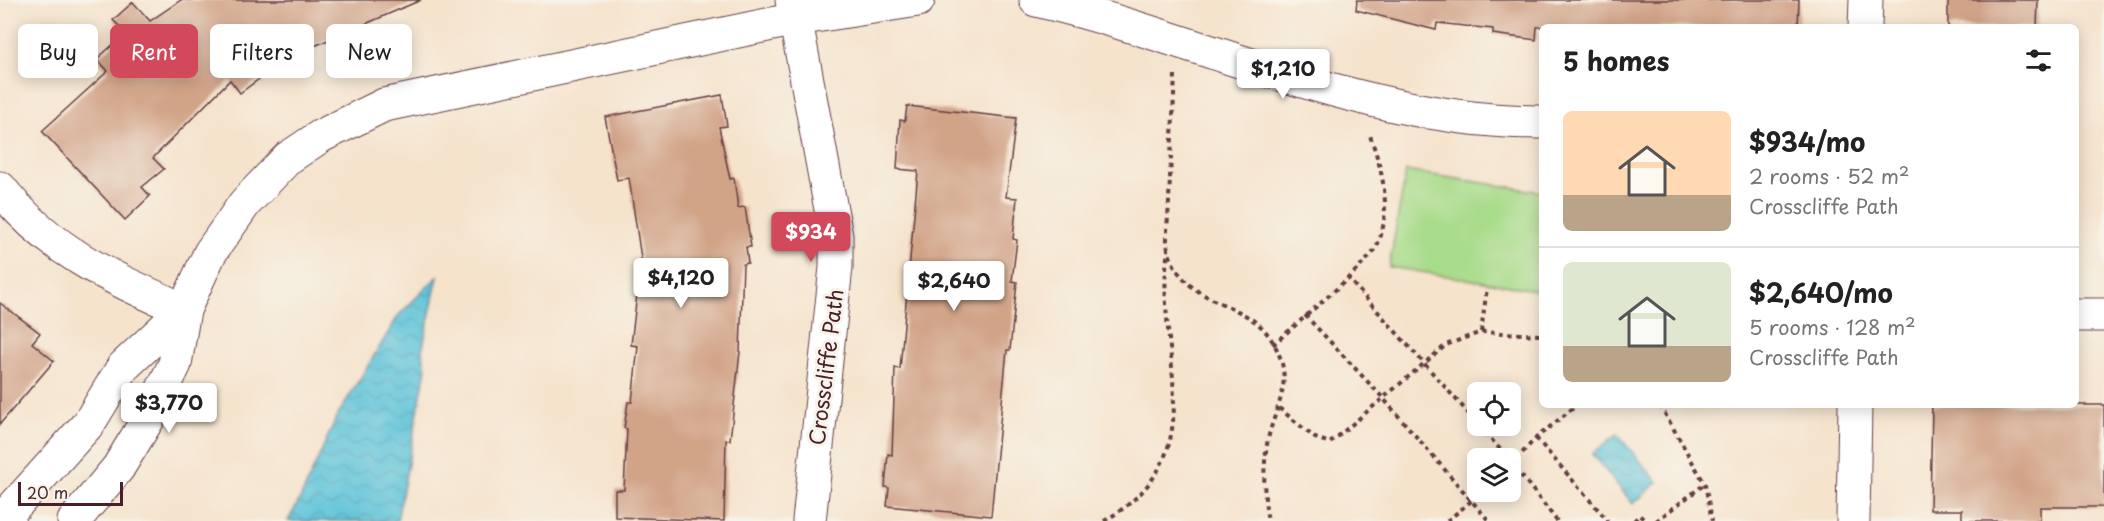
<!DOCTYPE html>
<html lang="en">
<head>
<meta charset="utf-8">
<style>
	body { margin:0; font-family:"Playpen Sans",sans-serif; background:#f6f6f6; color:#222; height:100vh; display:flex; flex-direction:column; font-size:22px; white-space:nowrap }
	* { box-sizing:border-box; margin:0 }
	p { font-size:20px; color:#767676 }
	.icon { flex:none; width:33px; height:33px; fill:none; stroke:currentColor; stroke-width:2; stroke-linecap:round; stroke-linejoin:round }
	.map { position:relative; flex:1; overflow:hidden }
	.details { position:absolute; left:1539px; top:24px; width:540px; height:384px; display:flex; flex-direction:column; background:#fff; border-radius:9px; box-shadow:0 3px 15px #0003 }
	.details>* { flex:none }
	.guide { position:absolute; left:18px; top:24px; width:570px; height:54px; display:flex; gap:12px }
	.controls { position:absolute; left:1467px; top:382px; display:grid; gap:12px }
	.controls a { display:grid; place-items:center; width:54px; height:54px; border-radius:9px; background:#fff; box-shadow:0 3px 15px #0003; font-size:30px }
	.scale { position:absolute; left:18px; bottom:15px; width:105px; box-sizing:border-box; padding-left:6px; border:3px solid #4a1f2b; border-top:0; font-size:16px; line-height:21px; white-space:nowrap; color:#4a1f2b; -webkit-text-stroke:4px #f7f3e8; paint-order:stroke }
	.price { position:absolute; translate:-50% -51px; padding:0 14px; border-radius:6px; background:#fff; color:#222; font-size:20px; line-height:39px; filter:drop-shadow(0 2px 3px #0008) }
	.price::after { content:''; position:absolute; left:50%; top:36px; width:18px; height:14px; margin-left:-9px; background:inherit; clip-path:polygon(0 0,100% 0,50% 100%) }
	.price.selected { background:#d1495b; color:#fff }
	ul { padding:0; list-style:none }
	li { display:flex; align-items:center; gap:18px; height:150px; padding:0 24px }
	li+li { border-top:2px solid #e0e0e0 }
	li span { display:grid; place-items:center; flex:none; width:168px; height:120px; border-radius:9px; color:#555 }
	li>.icon { margin-inline-start:auto }
	span .icon { width:72px; height:72px; fill:#fffc; stroke-width:1 }
	li b { font-size:26px }
	h2 { display:flex; justify-content:space-between; align-items:center; height:72px; padding:0 24px; font-size:26px }
	.pill { padding:0 21px; border-radius:9px; background:#fff; box-shadow:0 3px 15px #0003; font-size:21px; line-height:54px }
	.pill.selected { background:#d1495b; color:#fff }
	.map>svg:first-child { display:block }
</style>
</head>
<body>
<div class="map">
<svg width="2104" height="521" viewBox="0 0 2104 521">
	<defs>
		<pattern id="water-waves" width="16" height="10" patternUnits="userSpaceOnUse" patternTransform="scale(1.5)"><rect width="16" height="10" fill="#5cc3d9"/><path d="M0 5q4-4 8 0t8 0" fill="none" stroke="#52a7ba"/></pattern>
	</defs>
	<rect width="100%" height="100%" fill="#f7f3e8"/>
	<filter id="ink" filterUnits="userSpaceOnUse"><feTurbulence type="fractalNoise" baseFrequency=".0167" numOctaves="2"/><feDisplacementMap in="SourceGraphic" scale="12" xChannelSelector="R" yChannelSelector="G"/><feConvolveMatrix kernelMatrix="1 2 1 2 8 2 1 2 1" color-interpolation-filters="sRGB"/></filter>
	<filter id="wash" filterUnits="userSpaceOnUse"><feTurbulence type="fractalNoise" baseFrequency=".008" numOctaves="4" result="noise"/><feDisplacementMap in="SourceGraphic" scale="24" xChannelSelector="R" yChannelSelector="G"/><feGaussianBlur stdDeviation="1.35" result="paint"/><feColorMatrix in="noise" values="0 0 0 0 0 0 0 0 0 0 0 0 0 0 0 0 0 1.4 0 .05"/><feComposite in="paint" operator="in"/></filter>
	<g filter="url(#wash)">
		<rect width="100%" height="100%" fill="#f5e3cc"/>
		<!-- pitch -->
		<path fill="#a8db8a" stroke="#797d5a" stroke-width="1.5" d="M 1406,171 L 1542,192 L 1542,291 L 1389,267 Z"/>
		<!-- water -->
		<g fill="url(#water-waves)" stroke="#537182" stroke-width="1.5">
			<path d="M 438,276 L 422,351 L 426,369 L 397,521 L 288,521 L 301,497 L 337,416 L 399,315 Z"/>
			<path d="M 1617,434 L 1658,482 L 1633,504 L 1592,454 Z"/>
		</g>
		<g id="blocks">
			<!-- building -->
			<g fill="#d1a387">
				<path d="M 181,0 L 421,0 L 289,57 L 240,93 L 230,80 L 153,158 L 164,169 L 142,187 L 150,196 L 125,220 L 42,131 L 108,71 L 97,59 L 126,33 L 113,20 L 133,2 L 150,21 Z"/>
				<path d="M 1357,0 L 1799,0 L 1798,27 L 1537,27 L 1536,40 L 1493,34 L 1493,29 L 1437,23 L 1436,30 L 1356,10 Z"/>
				<path d="M 1948,0 L 2038,0 L 2037,27 L 1948,27 Z"/>
				<path d="M 722,95 L 727,126 L 719,127 L 730,179 L 734,178 L 738,208 L 745,207 L 751,247 L 746,247 L 748,263 L 743,264 L 740,352 L 730,440 L 726,440 L 724,521 L 615,517 L 615,490 L 624,490 L 627,429 L 624,428 L 628,402 L 632,402 L 638,346 L 631,345 L 639,277 L 644,278 L 629,178 L 617,180 L 605,117 Z"/>
				<path d="M 907,106 L 1016,118 L 1006,197 L 1017,198 L 1013,239 L 1017,240 L 1012,281 L 1017,282 L 1010,350 L 1007,350 L 991,516 L 887,506 L 889,488 L 885,487 L 888,454 L 892,455 L 895,368 L 900,369 L 918,171 L 897,169 L 900,120 L 905,121 Z"/>
				<path d="M 0,303 L 40,333 L 32,343 L 54,361 L 0,424 Z"/>
				<path d="M 1932,405 L 2104,405 L 2104,507 L 2040,507 L 2040,521 L 1962,521 L 1962,510 L 1930,510 Z"/>
			</g>
		</g>
	</g>
	<g filter="url(#ink)">
		<use href="#blocks" fill-opacity="0" stroke="#643c43" stroke-width="1.5"/>
		<g fill="none" stroke-linecap="round" stroke-linejoin="round">
			<defs>
				<g id="street">
					<path d="M 792,0 L 836,236 L 836,267 L 809,521"/>
					<path d="M 1036,0 C 1204,39 1366,123 1542,122"/>
					<path d="M 1865,27 L 1866,0"/>
					<path d="M 0,188 C 50,252 112,278 184,310"/>
					<path d="M 2076,315 L 2104,315"/>
					<path d="M 1,521 L 89,423 L 123,367 L 184,310"/>
					<path d="M 74,521 L 118,468 L 148,419 L 175,364 L 184,310 L 210,253 L 245,203 L 288,158 L 321,136 L 384,105 L 796,19 L 918,0"/>
					<path d="M 1853,521 L 1855,405"/>
				</g>
			</defs>
			<!-- street casing -->
			<use href="#street" stroke="#643c43" stroke-width="35"/>
			<!-- path -->
			<g stroke="#643c43" stroke-width="4" stroke-dasharray="4.5 4.5" stroke-linecap="butt">
				<path d="M 1175,75 C 1173,116 1171,157 1169,199 C 1169,215 1165,233 1168,249 C 1170,258 1176,270 1182,277 C 1213,313 1262,302 1281,360 C 1290,389 1274,411 1268,439 C 1263,465 1263,495 1268,521"/>
				<path d="M 1347,277 L 1478,424"/>
				<path d="M 1305,315 L 1382,397 L 1489,521"/>
				<path d="M 1481,332 L 1487,288"/>
				<path d="M 1273,345 C 1291,328 1371,262 1377,246 C 1393,209 1382,168 1369,133"/>
				<path d="M 1660,405 L 1705,484 L 1712,521"/>
				<path d="M 1279,408 L 1315,438 L 1330,443 L 1446,345 L 1481,332 L 1542,335"/>
				<path d="M 1479,426 L 1509,459"/>
				<path d="M 1536,438 L 1608,521"/>
				<path d="M 1510,461 L 1557,521"/>
				<path d="M 1510,466 L 1536,438 L 1577,405"/>
				<path d="M 1104,521 C 1221,453 1152,353 1168,250"/>
				<path d="M 1447,521 L 1482,492"/>
				<path d="M 1634,521 L 1639,515 L 1646,521"/>
				<path d="M 1656,521 L 1705,484"/>
			</g>
			<!-- street -->
			<use href="#street" stroke="#fff" stroke-width="33"/>
		</g>
	</g>
	<g text-anchor="middle" dominant-baseline="central" stroke-width="6" stroke-linejoin="round" paint-order="stroke">
		<!-- street labels -->
		<g font-size="21" fill="#4a1f2b" stroke="#f7f3e8">
			<text transform="translate(825 367) rotate(-83)">Crosscliffe Path</text>
		</g>
	</g>
</svg>
<div class="controls">
<a><svg class="icon" aria-label="locate" viewBox="0 0 24 24"><circle cx="12" cy="12" r="6"/><path d="M12 2v4M12 18v4M2 12h4M18 12h4"/></svg></a>
<a><svg class="icon" aria-label="layers" viewBox="0 0 24 24"><path d="M12 4l9 5-9 5-9-5zM3 14l9 5 9-5"/></svg></a>
</div>
<div class="scale">20 m</div>
<b class="price" style="left:1283px;top:100px">$1,210</b>
<b class="price selected" style="left:811px;top:263px">$934</b>
<b class="price" style="left:681px;top:309px">$4,120</b>
<b class="price" style="left:954px;top:312px">$2,640</b>
<b class="price" style="left:169px;top:434px">$3,770</b>
<div class="guide">
<a class="pill">Buy</a>
<a class="pill selected">Rent</a>
<a class="pill">Filters</a>
<a class="pill">New</a>
</div>
<section class="details">
<h2>5 homes<svg class="icon" aria-label="filters" viewBox="0 0 24 24"><path d="M4 7h16M4 17h16"/><circle cx="9" cy="7" r="2"/><circle cx="15" cy="17" r="2"/></svg></h2>
<ul>
<li><span style="background:linear-gradient(#ffd9b3 70%,#b9a48a 0)"><svg class="icon" aria-label="home" viewBox="0 0 24 24"><path d="M3 11l9-7 9 7M6 9v11h12V9"/></svg></span><div><b>$934/mo</b><p>2 rooms · 52 m²</p><p>Crosscliffe Path</p></div></li>
<li><span style="background:linear-gradient(#dfe7d0 70%,#b9a48a 0)"><svg class="icon" aria-label="home" viewBox="0 0 24 24"><path d="M3 11l9-7 9 7M6 9v11h12V9"/></svg></span><div><b>$2,640/mo</b><p>5 rooms · 128 m²</p><p>Crosscliffe Path</p></div></li>
</ul>
</section>
</div>
</body>
</html>
